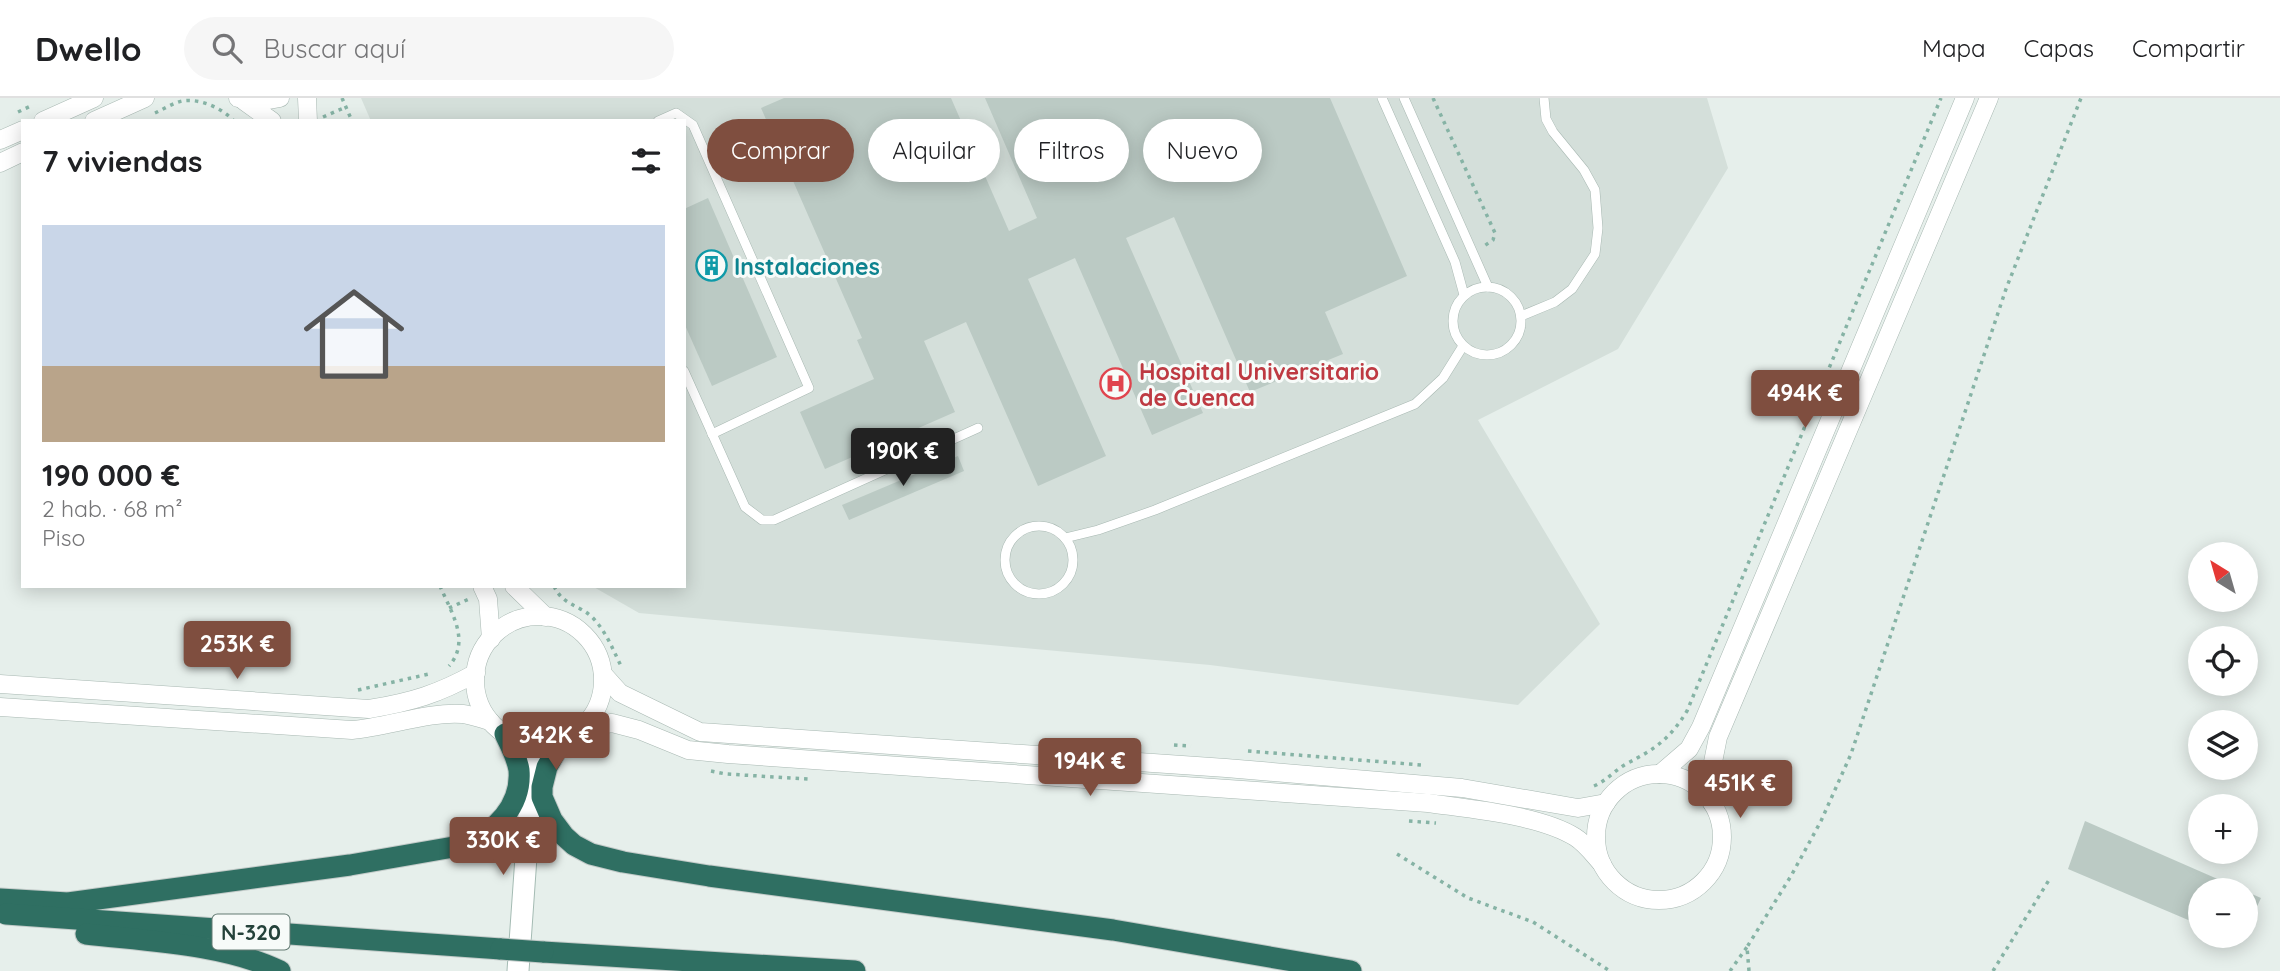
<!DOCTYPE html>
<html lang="es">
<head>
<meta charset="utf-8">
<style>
	body { margin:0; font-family:Quicksand,sans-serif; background:#f6f6f6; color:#202124; height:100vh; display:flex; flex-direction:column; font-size:26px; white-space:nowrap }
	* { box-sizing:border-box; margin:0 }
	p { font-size:23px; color:#757577 }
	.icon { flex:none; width:38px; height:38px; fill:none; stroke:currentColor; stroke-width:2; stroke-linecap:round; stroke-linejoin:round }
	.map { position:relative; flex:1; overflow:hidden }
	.sheet { position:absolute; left:21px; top:21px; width:665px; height:469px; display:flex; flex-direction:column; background:#fff; border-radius:0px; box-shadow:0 4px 18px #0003 }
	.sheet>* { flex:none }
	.hud { position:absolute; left:707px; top:21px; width:665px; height:63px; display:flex; gap:14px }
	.needle { width:46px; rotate:323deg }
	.tools { position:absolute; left:2188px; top:444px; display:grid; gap:14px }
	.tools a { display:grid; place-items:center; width:70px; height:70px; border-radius:50%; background:#fff; box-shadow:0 4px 18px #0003; font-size:35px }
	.price { position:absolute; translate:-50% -60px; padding:0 16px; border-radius:7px; background:#7f4e3f; color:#fff; font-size:23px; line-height:46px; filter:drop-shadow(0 2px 4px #0008) }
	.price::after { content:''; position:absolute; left:50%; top:42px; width:21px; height:16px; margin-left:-10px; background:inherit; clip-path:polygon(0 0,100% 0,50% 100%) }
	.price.current { background:#222; color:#fff }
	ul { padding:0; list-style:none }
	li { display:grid; align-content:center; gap:14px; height:371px; padding:0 21px }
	li span { display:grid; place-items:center; height:217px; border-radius:0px; color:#555 }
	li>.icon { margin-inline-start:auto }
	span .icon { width:126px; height:126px; fill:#fffc; stroke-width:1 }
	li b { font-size:30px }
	h2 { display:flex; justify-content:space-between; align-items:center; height:84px; padding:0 21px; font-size:30px }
	.pill { padding:0 24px; border-radius:32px; background:#fff; box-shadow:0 4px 18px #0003; font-size:24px; line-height:63px }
	.pill.current { background:#7f4e3f; color:#fff }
	header { display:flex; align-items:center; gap:42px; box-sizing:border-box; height:98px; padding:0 35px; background:#fff; border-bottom:2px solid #e0e0e0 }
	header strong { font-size:33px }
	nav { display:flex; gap:38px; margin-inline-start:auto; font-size:24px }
	.search { width:490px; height:63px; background:#f6f6f6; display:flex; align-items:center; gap:18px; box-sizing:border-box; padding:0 24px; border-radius:38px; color:#757577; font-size:26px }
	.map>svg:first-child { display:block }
</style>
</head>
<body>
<header>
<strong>Dwello</strong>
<div class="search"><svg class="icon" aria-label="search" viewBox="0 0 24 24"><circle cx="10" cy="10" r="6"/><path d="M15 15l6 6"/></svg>Buscar aquí</div>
<nav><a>Mapa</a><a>Capas</a><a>Compartir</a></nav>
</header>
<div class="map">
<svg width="2280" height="873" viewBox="0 0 2280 873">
	<rect width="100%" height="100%" fill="#e6efeb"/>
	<!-- built -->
	<path fill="#d4dfda" d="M 361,0 L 1707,0 L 1728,70 L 1618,251 L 1478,322 L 1600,526 L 1518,607 L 1210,567 L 639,515 L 592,488 L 684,488 L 684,23 L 371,23 Z"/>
	<!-- building -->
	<g fill="#bbcac4">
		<path d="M 784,0 L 951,0 L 1009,133 L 1037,120 L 985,0 L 1330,0 L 1407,178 L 1325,214 L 1343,256 L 1250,294 L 1174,119 L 1126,140 L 1203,315 L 1152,337 L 1075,160 L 1028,181 L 1106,358 L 1038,388 L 966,224 L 924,243 L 955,314 L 825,371 L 800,314 L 874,281 L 857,242 L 862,240 L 761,10 Z"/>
		<path d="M 708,100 L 777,259 L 712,288 L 684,225 L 684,111 Z"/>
		<path d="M 958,358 L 964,373 L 849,422 L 842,407 Z"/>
		<path d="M 2085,723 L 2261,800 L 2245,834 L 2245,793 L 2200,793 L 2200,827 L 2068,771 Z"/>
	</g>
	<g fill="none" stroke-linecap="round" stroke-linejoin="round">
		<defs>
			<g id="lane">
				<path d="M 1382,0 L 1455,164 L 1464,197"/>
				<path d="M 1404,0 L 1488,189"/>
				<path d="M 658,23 L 676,15 L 693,27 L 809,290 L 712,336"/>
				<circle cx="1487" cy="223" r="34"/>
				<path d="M 1521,218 L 1555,204 L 1572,191 L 1595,156 L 1598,130 L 1595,92 L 1584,72 L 1553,34 L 1546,21 L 1544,0"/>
				<path d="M 684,273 L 745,409 L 762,422 L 774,422 L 978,330"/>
				<circle cx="1039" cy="462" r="34"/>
				<path d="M 1065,440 L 1098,432 L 1155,412 L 1415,306 L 1443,280 L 1463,248"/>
			</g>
			<g id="street">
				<path d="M 238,0 L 258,4 L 280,0"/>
				<path d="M 307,0 L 308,23"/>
				<path d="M 244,3 L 272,23"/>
				<path d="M 43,23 L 94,0"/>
				<path d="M 94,23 L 145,0"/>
				<path d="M 0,42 L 23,32"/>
				<path d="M 0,65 L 23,54"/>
				<path d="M 482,488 L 488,501 L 491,541"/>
				<path d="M 514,488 L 546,519"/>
				<circle cx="539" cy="582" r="64"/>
				<path d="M 603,576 L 620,595 L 700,634 L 1226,670 L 1462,690 L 1578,710 L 1606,705"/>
				<path d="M 0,586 L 369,611 C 412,604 438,596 476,575"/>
				<path d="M 0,609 L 352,632 C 387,629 430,613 463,616 C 472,617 481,621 490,623"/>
				<path d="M 581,630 L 612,625 L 639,632 L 688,652 L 728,656 L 1428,705 C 1469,711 1540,717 1575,739 C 1585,745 1594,757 1602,766"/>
				<circle cx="1659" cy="739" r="63"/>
				<path d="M 1660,676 L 1689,651 L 1701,629 L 1965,0"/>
				<path d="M 1712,705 L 1712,669 L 1718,639 L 1989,0"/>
			</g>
			<path id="secondary" d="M 518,873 L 531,688 L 538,658 L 544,646"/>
			<g id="highway">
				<path d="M 562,642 L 547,669 L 542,689 L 542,699 L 552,722 L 564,738 L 574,747 L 591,756 L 623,764 L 709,778 L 1113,832 L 1351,873"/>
				<path d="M 0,801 L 68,805 L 350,767 L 465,747 C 495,734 522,708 519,672 C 517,659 510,647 505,636"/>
				<path d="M 6,816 L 501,851"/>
				<path d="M 86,836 C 146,843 225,846 280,873"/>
				<path d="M 543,854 L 855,873"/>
			</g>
		</defs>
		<!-- lane casing -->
		<use href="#lane" stroke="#a8b8b2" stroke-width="10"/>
		<!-- street casing -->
		<use href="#street" stroke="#a8b8b2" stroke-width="19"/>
		<!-- secondary casing -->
		<use href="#secondary" stroke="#a4bbb3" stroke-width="23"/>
		<!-- highway casing -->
		<use href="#highway" stroke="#c2cac8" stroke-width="23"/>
		<!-- path -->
		<g stroke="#86b3a5" stroke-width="3.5" stroke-dasharray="3.5 5" stroke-linecap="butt">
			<path d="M 342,0 L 352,23"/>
			<path d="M 1433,0 L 1495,135 L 1493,142 L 1484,148"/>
			<path d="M 18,14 L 33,7"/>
			<path d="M 155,15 C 164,11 173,5 182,3 C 200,0 222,10 234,23"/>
			<path d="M 323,19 L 346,9"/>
			<path d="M 440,488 C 451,514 471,543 449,568"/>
			<path d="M 554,488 C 563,508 579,506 593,520 C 607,535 613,552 622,570"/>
			<path d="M 449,510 L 469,501"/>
			<path d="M 358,592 L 429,576"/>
			<path d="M 1174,647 L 1191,648"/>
			<path d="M 1248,653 L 1421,667"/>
			<path d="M 711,673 L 726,676 L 808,681"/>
			<path d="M 1594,688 C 1606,683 1614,673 1626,666 C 1655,651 1669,642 1687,613 L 1941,0"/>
			<path d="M 1409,723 L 1436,725"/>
			<path d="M 1397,756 L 1468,800 L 1533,824 L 1610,873"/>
			<path d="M 1730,873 L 1747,849"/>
			<path d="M 1749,873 L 1747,849 L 1791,778 L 1821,723 L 1851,656 L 2006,191 L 2081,0"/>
			<path d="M 1993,873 L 2049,782"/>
		</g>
		<!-- lane -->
		<use href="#lane" stroke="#fff" stroke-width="9"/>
		<!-- street -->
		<use href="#street" stroke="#fff" stroke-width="18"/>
		<!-- secondary -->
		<use href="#secondary" stroke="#fff" stroke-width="21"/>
		<!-- highway -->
		<use href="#highway" stroke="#2f6f62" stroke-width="21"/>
		<defs>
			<path id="highway-bridge" d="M 501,851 L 543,854"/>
		</defs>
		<!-- highway-bridge casing -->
		<use href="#highway-bridge" stroke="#c2cac8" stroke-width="23" stroke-linecap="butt"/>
		<!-- highway-bridge -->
		<use href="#highway-bridge" stroke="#2f6f62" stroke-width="21"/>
	</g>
	<!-- icons -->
	<defs>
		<symbol id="building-ring" viewBox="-11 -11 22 22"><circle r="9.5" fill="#f7fbf9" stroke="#0f9aa8" stroke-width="1.5"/><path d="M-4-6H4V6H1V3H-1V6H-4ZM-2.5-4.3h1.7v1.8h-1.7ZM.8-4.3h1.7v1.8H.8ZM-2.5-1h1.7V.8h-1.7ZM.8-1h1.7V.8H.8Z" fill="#0f9aa8"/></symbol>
		<symbol id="hospital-ring" viewBox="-11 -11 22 22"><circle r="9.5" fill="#f7fbf9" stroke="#e0444e" stroke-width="1.5"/><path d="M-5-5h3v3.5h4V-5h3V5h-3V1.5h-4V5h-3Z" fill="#e0444e"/></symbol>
	</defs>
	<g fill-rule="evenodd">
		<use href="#building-ring" x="694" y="150" width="35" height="35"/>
		<use href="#hospital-ring" x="1098" y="268" width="35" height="35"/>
	</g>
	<g text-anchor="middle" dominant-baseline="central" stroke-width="6" stroke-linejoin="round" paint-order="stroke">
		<!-- shield labels -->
		<rect fill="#f7fbf9" stroke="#637a73" stroke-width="2" x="212.5" y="816.5" width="77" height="35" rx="5"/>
		<g font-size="21" font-weight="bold" fill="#24423a">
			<text x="251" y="834">N-320</text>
		</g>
		<!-- culture labels -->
		<g font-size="23" font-weight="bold" fill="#0d838f" stroke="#f7fbf9" text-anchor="start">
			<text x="734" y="168">Instalaciones</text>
		</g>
		<!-- health labels -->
		<g font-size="23" font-weight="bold" fill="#be3a42" stroke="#f7fbf9" text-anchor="start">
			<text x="1139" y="273">Hospital Universitario<tspan x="1139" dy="26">de Cuenca</tspan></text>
		</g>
	</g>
</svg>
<div class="tools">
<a><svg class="needle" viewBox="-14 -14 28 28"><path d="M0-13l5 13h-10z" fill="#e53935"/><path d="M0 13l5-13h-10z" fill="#757577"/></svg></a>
<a><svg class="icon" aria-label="locate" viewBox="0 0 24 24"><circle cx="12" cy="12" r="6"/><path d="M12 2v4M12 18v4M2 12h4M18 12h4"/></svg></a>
<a><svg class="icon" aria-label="layers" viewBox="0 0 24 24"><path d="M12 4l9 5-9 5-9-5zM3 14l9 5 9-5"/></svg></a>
<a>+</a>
<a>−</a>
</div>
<b class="price" style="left:1805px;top:332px">494K €</b>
<b class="price current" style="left:903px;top:390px">190K €</b>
<b class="price" style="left:237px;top:583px">253K €</b>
<b class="price" style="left:556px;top:674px">342K €</b>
<b class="price" style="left:1090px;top:700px">194K €</b>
<b class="price" style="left:1740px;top:722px">451K €</b>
<b class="price" style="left:503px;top:779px">330K €</b>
<div class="hud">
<a class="pill current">Comprar</a>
<a class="pill">Alquilar</a>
<a class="pill">Filtros</a>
<a class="pill">Nuevo</a>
</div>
<section class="sheet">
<h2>7 viviendas<svg class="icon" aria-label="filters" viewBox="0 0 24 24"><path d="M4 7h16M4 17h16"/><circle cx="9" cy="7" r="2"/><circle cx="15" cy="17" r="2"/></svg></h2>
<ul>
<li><span style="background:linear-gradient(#c9d6e8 65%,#b9a48a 0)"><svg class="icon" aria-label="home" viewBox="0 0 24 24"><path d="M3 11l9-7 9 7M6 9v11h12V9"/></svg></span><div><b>190 000 €</b><p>2 hab. · 68 m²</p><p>Piso</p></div></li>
</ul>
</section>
</div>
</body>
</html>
